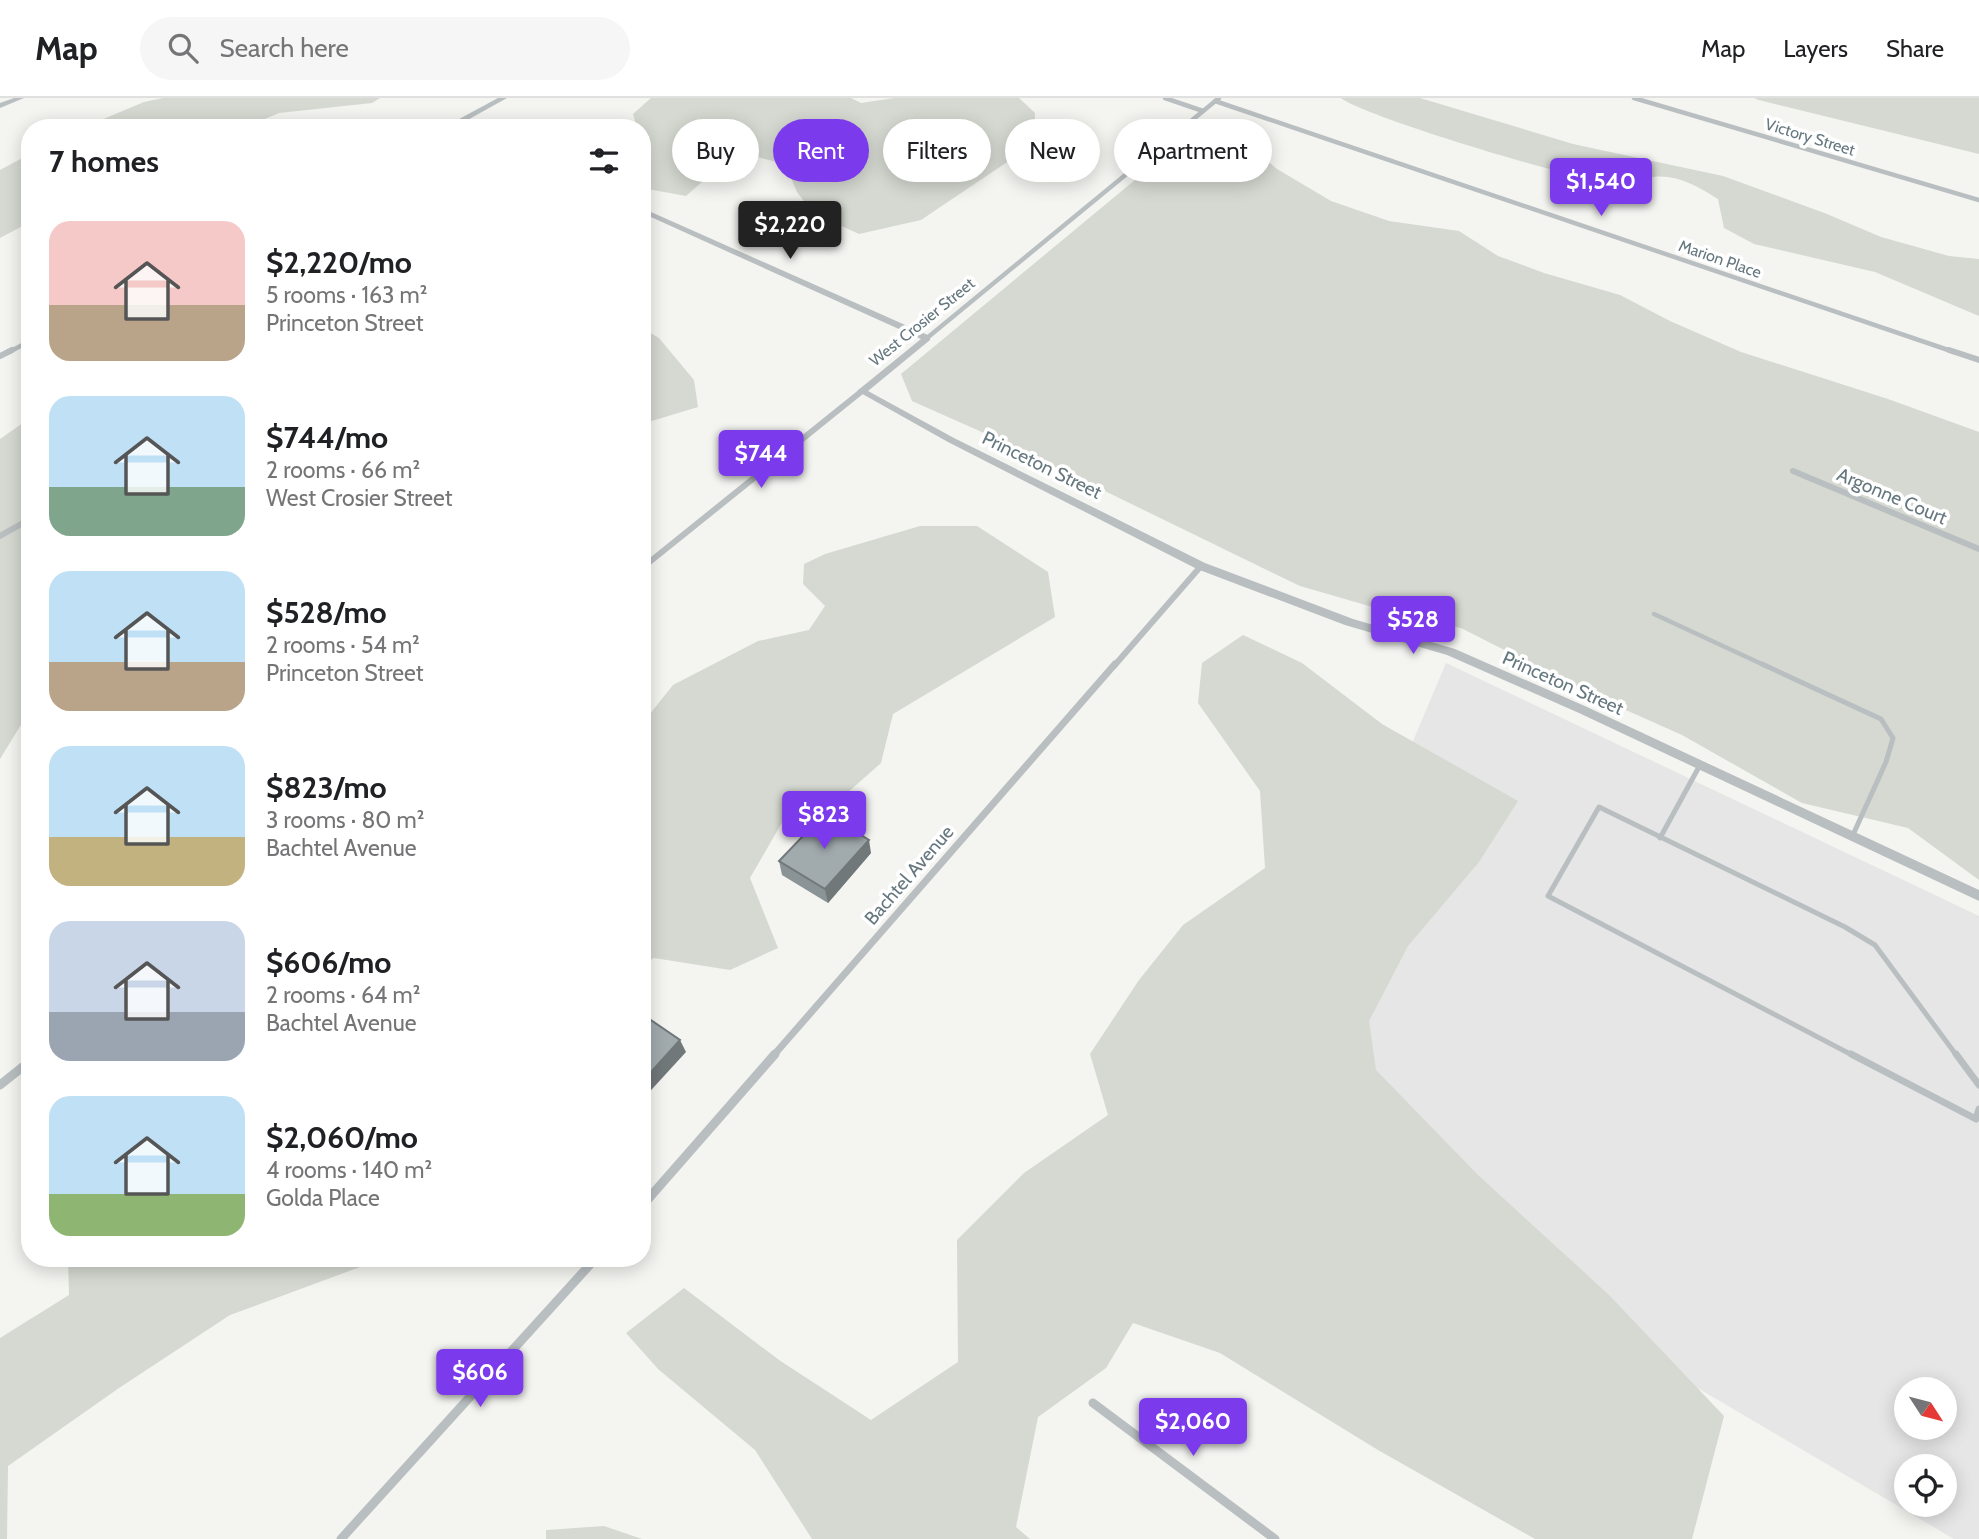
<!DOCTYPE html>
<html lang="en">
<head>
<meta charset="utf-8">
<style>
	body { margin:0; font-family:Cabin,sans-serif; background:#f6f6f6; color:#202124; height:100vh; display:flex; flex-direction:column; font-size:26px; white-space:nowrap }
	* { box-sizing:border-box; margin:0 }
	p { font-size:23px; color:#757577 }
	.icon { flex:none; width:38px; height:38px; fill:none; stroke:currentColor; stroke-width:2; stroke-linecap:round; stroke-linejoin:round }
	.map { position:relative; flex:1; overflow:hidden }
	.drawer { position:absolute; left:21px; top:21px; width:630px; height:1148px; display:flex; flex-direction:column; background:#fff; border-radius:28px; box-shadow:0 4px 18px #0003 }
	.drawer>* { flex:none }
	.hud { position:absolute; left:672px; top:21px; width:665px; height:63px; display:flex; gap:14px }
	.needle { width:46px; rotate:126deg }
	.tools { position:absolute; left:1894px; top:1279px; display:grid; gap:14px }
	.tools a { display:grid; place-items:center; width:63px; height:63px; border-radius:50%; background:#fff; box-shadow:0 4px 18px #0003; font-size:35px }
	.price { position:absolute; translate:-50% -60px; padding:0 16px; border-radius:7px; background:#7c3aed; color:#fff; font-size:23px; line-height:46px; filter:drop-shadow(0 2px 4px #0008) }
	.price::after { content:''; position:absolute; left:50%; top:42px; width:21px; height:16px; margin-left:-10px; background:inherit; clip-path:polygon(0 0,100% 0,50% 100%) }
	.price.on { background:#222; color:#fff }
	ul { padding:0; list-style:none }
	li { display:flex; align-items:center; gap:21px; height:175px; padding:0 28px }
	li span { display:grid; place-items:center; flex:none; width:196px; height:140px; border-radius:21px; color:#555 }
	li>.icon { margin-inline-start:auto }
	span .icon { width:84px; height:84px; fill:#fffc; stroke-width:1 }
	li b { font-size:30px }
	h2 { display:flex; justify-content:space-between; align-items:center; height:84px; padding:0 28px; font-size:30px }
	.chip { padding:0 24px; border-radius:32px; background:#fff; box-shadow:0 4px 18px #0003; font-size:24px; line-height:63px }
	.chip.on { background:#7c3aed; color:#fff }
	header { display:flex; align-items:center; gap:42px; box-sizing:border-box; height:98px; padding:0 35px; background:#fff; border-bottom:2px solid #e0e0e0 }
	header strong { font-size:33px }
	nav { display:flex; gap:38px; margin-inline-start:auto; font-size:24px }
	.search { width:490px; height:63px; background:#f6f6f6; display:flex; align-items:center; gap:18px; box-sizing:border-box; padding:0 24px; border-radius:38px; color:#757577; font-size:26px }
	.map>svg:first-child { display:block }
</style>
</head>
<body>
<header>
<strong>Map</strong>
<div class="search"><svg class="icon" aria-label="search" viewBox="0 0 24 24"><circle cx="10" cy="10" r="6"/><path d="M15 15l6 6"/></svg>Search here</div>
<nav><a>Map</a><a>Layers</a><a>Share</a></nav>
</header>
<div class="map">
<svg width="1979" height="1441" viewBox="0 0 1979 1441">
	<rect width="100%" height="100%" fill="#f4f4f1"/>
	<!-- built -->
	<path fill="#e5e6e5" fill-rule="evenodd" d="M 1446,565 L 1979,818 L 1979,1441 L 1954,1441 L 1251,1027 ZM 1906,1292 L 1944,1292 L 1944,1330 L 1906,1330 ZM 1906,1368 L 1944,1368 L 1944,1407 L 1906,1407 Z"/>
	<!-- green -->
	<g fill="#d5d9d1">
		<path d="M 163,0 L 380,0 L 372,5 L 279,15 L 243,30 L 82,30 L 144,4 Z"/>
		<path d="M 651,0 L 851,0 L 861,5 L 894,0 L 1019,0 L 1035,15 L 1034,46 L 921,122 L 859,136 L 813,115 L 797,94 L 785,66 L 736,54 L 686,98 L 642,90 L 642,30 L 637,30 L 633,16 Z"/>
		<path d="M 1341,0 L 1420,0 L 1573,46 L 1723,78 L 1827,116 L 1881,139 L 1949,158 L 1979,161 L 1979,218 L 1875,174 L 1754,146 L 1724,130 L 1718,101 C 1698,89 1678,76 1653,79 C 1646,80 1640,87 1634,88 C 1605,92 1364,19 1341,0 Z"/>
		<path d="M 1754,0 L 1979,0 L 1979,56 L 1759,2 Z"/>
		<path d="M 1246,44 L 1277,71 L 1331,103 L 1389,123 L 1459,133 L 1498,158 L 1544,175 L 1620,197 L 1670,223 L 1741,254 L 1888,301 L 1979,334 L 1979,782 L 1908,730 L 1802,705 L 1682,637 L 1599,600 L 1461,530 L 1407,519 L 1300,488 L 1002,343 L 912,303 L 901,276 L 1153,67 L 1169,70 L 1192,47 Z"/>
		<path d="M 30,56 L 30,124 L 0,140 L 0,72 Z"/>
		<path d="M 642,230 L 659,240 L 694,282 L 698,309 L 642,326 Z"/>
		<path d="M 30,320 L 30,612 L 0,661 L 0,341 Z"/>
		<path d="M 920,428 L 977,428 L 1048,474 L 1055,519 L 893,616 L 881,665 L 846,696 L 791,709 L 750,780 L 778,850 L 730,872 L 654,860 L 642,866 L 642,626 L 673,587 L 758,543 L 809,532 L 825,508 L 803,486 L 804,466 L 825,456 Z"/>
		<path d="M 1243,537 L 1302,565 L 1382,626 L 1518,703 L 1479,764 L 1408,848 L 1369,923 L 1376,972 L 1478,1077 L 1609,1197 L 1724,1318 L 1692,1441 L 1535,1441 L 1378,1352 L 1220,1255 L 1133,1225 L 1106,1270 L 1038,1319 L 1016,1429 L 1030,1441 L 812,1441 L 755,1352 L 658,1271 L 626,1235 L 684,1190 L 779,1262 L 871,1322 L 958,1264 L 957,1142 L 1024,1075 L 1108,1017 L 1090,956 L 1139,882 L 1183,827 L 1265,770 L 1260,693 L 1198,605 L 1202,565 Z"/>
		<path d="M 68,1160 L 369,1160 L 360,1169 L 230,1217 L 119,1290 L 8,1368 L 7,1441 L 0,1441 L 0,1240 L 69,1197 Z"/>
		<path d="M 604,1428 L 642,1441 L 546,1441 L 546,1432 Z"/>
	</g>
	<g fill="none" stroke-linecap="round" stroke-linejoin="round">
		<!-- service-far2 -->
		<path stroke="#b9bfc1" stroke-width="4.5" d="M 1654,516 L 1766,568"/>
		<!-- service-far1 -->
		<g stroke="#b9bfc1" stroke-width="5">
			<path d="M 1762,566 L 1881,621 L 1893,640 L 1886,664 L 1852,739"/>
			<path d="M 1660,740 L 1700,667"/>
			<path d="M 1854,958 L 1548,798 L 1599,709 L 1845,829 L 1875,847 L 1957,958"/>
		</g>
		<!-- service -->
		<g stroke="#b9bfc1" stroke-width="7">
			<path d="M 1851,956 L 1976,1021 L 1979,1011"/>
			<path d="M 1956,956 L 1979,987"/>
		</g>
		<!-- minor-far3 -->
		<g stroke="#b9bfc1" stroke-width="4.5">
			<path d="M 1165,0 L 1203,13"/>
			<path d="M 1634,0 L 1979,102"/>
			<path d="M 1215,3 L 1954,254"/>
			<path d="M 927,240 L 1219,0"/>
			<path d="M 9,254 L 30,243"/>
		</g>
		<!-- minor-far2 -->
		<g stroke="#b9bfc1" stroke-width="6">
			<path d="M 1949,252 L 1979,262"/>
			<path d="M 0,258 L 12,252"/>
			<path d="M 1793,373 L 1979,451"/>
			<path d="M 0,438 L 30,421"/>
			<path d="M 642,470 L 862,293"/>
			<path d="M 1114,568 L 1201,468"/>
		</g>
		<!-- minor-far1 -->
		<path stroke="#b9bfc1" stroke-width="7" d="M 773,958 L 1115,566"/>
		<!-- minor -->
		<g stroke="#b9bfc1" stroke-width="9">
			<path d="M 0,987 L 30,963"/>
			<path d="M 642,1108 L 775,956"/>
			<path d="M 1093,1305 L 1275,1441"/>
			<path d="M 341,1441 L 596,1160"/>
		</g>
		<!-- tertiary -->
		<g fill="#b9bfc1" fill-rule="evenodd">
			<path d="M 14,0 L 24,0 L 0,10 L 0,5 Z"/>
			<path d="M 498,0 L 507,0 L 455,29 L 448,27 Z"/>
			<path d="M 642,110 L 930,238 L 930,242 L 868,293 L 954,340 L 1205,465 L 1353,521 L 1455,551 L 1587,609 L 1979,792 L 1979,803 L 1579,615 L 1447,557 L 1345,527 L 1197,471 L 948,344 L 857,293 L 921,241 L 642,115 Z"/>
		</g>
	</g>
	<!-- wall -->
	<path fill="#8a9396" d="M 871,755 L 828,805 L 782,777 L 779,763 Z"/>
	<!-- shaded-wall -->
	<g fill="#71787a">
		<path d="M 869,742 L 871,755 L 828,805 L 825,791 Z"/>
		<path d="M 680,942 L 686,954 L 642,1002 L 642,984 Z"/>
	</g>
	<!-- building -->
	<g fill="#a1abae" stroke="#71787a" stroke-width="2">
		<path d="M 825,715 L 869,742 L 825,791 L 779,763 Z"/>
		<path d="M 642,916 L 680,942 L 642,984 Z"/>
	</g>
	<g text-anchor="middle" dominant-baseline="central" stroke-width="7" stroke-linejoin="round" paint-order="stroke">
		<!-- far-street labels -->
		<g font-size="16" fill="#66787f" stroke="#fff">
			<text transform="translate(1810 39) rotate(17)">Victory Street</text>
			<text transform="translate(1720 161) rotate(19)">Marion Place</text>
			<text transform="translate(922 224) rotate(-39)">West Crosier Street</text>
		</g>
		<!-- street labels -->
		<g font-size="19" fill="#66787f" stroke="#fff">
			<text transform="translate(1042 367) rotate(26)">Princeton Street</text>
			<text transform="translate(1892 398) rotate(23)">Argonne Court</text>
			<text transform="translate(1563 585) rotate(24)">Princeton Street</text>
			<text transform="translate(909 777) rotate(-49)">Bachtel Avenue</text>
		</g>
	</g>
</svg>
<div class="tools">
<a><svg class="needle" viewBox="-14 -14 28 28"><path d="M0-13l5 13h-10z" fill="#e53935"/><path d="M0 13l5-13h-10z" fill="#757577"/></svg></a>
<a><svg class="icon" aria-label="locate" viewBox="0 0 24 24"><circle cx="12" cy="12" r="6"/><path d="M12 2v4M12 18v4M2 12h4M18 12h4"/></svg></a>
</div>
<b class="price" style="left:1601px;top:120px">$1,540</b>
<b class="price on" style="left:790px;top:163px">$2,220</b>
<b class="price" style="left:761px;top:392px">$744</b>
<b class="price" style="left:1413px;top:558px">$528</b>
<b class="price" style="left:824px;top:753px">$823</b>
<b class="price" style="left:480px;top:1311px">$606</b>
<b class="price" style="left:1193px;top:1360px">$2,060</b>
<div class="hud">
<a class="chip">Buy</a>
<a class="chip on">Rent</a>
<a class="chip">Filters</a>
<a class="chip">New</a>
<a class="chip">Apartment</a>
</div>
<section class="drawer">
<h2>7 homes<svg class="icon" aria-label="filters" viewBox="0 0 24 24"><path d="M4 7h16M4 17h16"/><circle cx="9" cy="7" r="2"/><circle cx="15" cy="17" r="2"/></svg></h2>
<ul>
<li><span style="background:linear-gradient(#f6c9c9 60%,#b9a48a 0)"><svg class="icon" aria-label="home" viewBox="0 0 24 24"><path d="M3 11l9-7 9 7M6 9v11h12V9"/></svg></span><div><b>$2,220/mo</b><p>5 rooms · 163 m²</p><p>Princeton Street</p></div></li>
<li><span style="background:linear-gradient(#bfe0f5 65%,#7fa58c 0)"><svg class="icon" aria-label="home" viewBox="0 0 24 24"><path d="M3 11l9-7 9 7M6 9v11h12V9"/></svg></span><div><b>$744/mo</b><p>2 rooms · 66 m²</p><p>West Crosier Street</p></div></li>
<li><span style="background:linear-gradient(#bfe0f5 65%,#b9a48a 0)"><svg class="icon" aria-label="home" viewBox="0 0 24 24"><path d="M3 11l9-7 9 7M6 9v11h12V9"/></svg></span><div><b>$528/mo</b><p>2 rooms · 54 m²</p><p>Princeton Street</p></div></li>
<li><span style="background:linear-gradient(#bfe0f5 65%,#c2b280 0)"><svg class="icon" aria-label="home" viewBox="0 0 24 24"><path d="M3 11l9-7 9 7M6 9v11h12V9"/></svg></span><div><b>$823/mo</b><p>3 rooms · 80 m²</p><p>Bachtel Avenue</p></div></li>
<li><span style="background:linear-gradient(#c9d6e8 65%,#9aa5b1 0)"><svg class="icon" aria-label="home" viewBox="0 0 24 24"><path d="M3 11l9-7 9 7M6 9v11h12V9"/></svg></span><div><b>$606/mo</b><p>2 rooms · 64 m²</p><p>Bachtel Avenue</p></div></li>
<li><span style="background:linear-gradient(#bfe0f5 70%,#8fb573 0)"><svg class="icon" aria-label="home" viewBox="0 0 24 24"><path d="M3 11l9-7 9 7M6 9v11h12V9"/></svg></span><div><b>$2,060/mo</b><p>4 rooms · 140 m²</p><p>Golda Place</p></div></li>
</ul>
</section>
</div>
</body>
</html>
